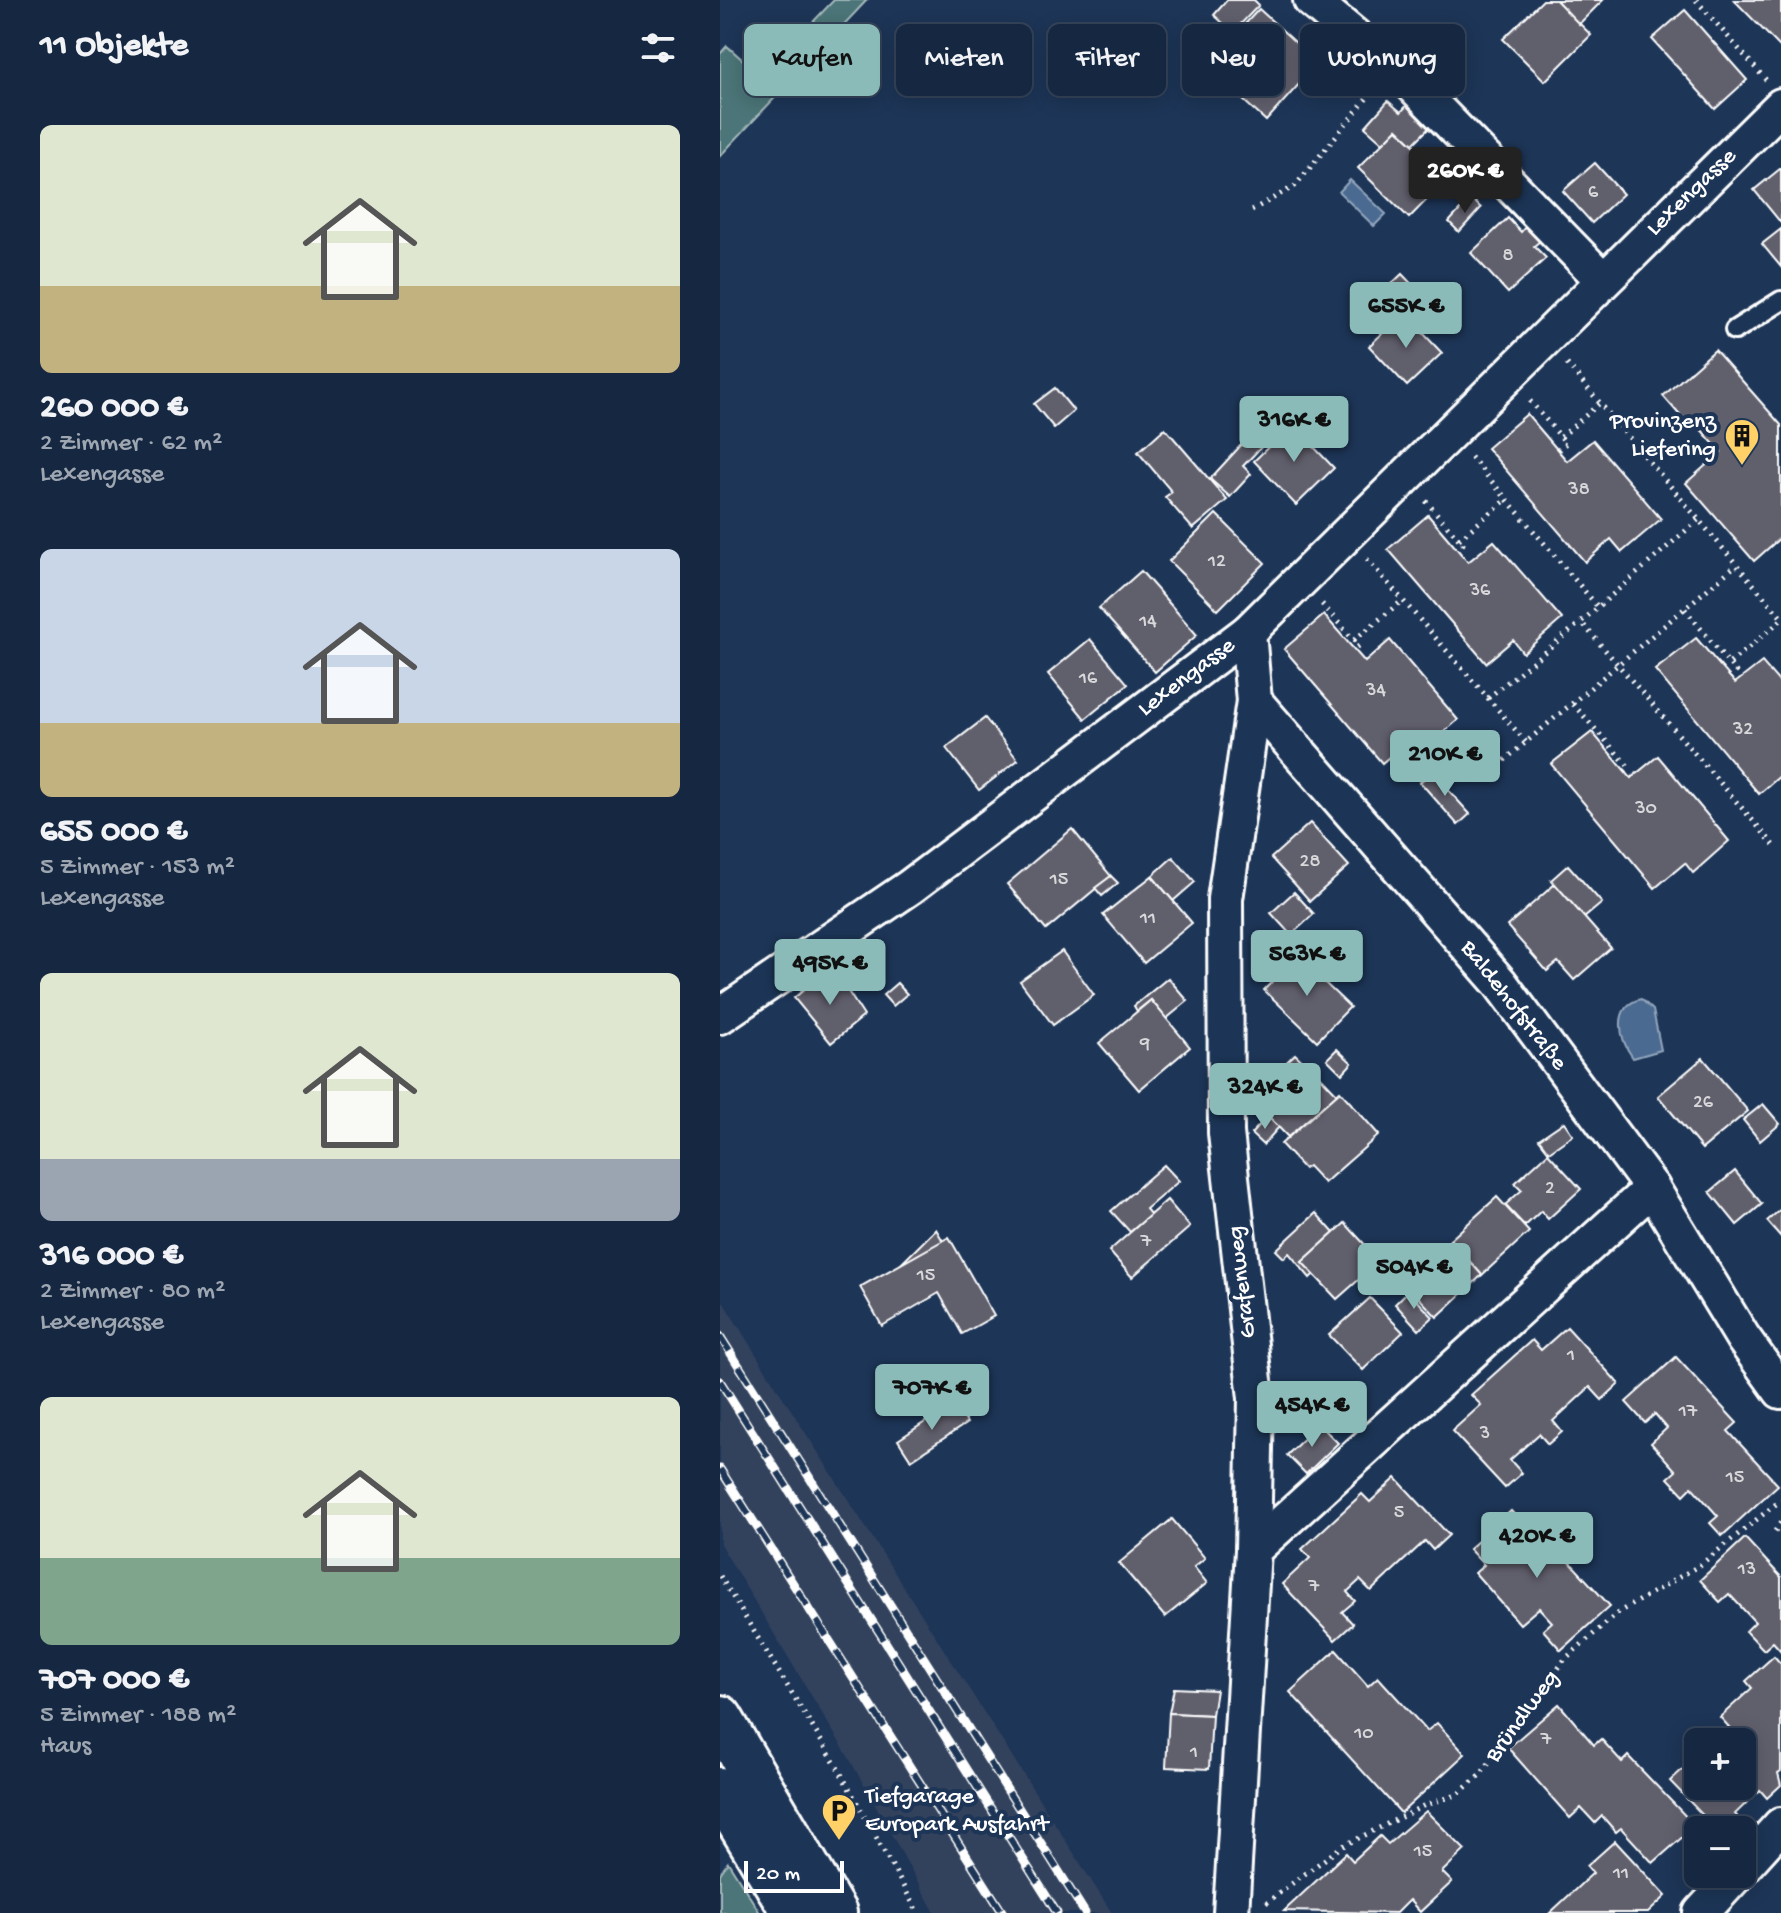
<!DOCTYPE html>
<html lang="de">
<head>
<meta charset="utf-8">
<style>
	body { margin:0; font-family:"Gochi Hand",sans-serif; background:#23344c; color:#f1f3f6; height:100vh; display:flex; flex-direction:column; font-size:30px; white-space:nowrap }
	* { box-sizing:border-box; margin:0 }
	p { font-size:26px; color:#9ea6b1 }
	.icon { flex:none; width:44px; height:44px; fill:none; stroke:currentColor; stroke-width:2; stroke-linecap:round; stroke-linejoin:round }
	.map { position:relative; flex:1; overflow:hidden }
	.sheet { display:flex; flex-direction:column; background:#162841; width:720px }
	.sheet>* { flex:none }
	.guide { position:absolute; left:24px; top:24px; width:760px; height:72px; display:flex; gap:16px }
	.buttons { position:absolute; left:964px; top:1728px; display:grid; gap:16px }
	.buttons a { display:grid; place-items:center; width:72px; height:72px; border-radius:12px; background:#162841; box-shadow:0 4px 20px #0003,0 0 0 2px #35445a; font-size:40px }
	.scale { position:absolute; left:24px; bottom:20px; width:100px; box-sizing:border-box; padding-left:8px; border:4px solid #fff; border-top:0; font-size:22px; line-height:28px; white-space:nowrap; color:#fff; -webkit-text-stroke:6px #1d3557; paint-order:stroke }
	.price { position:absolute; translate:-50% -68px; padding:0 18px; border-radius:8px; background:#8bbbb9; color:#111; font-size:26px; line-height:52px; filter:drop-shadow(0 2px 4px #0008) }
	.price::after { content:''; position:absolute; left:50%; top:48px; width:24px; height:18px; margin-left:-12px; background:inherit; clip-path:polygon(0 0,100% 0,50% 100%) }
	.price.active { background:#222; color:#fff }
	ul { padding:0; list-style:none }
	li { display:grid; align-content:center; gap:16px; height:424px; padding:0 40px }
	li span { display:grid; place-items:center; height:248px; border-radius:12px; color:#555 }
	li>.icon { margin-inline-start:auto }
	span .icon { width:144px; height:144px; fill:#fffc; stroke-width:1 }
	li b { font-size:34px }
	h2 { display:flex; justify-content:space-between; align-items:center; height:96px; padding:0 40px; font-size:34px }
	.chip { padding:0 28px; border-radius:12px; background:#162841; box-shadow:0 4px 20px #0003,0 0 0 2px #35445a; font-size:28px; line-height:72px }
	.chip.active { background:#8bbbb9; color:#111 }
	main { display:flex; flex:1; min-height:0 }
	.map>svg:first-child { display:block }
</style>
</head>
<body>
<main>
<section class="sheet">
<h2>11 Objekte<svg class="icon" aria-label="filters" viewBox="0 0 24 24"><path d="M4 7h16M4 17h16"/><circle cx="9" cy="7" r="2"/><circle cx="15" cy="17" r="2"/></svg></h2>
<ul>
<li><span style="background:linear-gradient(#dfe7d0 65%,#c2b280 0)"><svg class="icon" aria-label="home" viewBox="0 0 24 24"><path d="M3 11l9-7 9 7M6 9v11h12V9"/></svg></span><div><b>260 000 €</b><p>2 Zimmer · 62 m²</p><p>Lexengasse</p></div></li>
<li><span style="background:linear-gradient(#c9d6e8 70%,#c2b280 0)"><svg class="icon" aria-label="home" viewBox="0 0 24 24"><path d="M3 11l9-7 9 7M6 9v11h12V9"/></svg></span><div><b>655 000 €</b><p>5 Zimmer · 153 m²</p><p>Lexengasse</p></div></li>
<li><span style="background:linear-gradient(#dfe7d0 75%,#9aa5b1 0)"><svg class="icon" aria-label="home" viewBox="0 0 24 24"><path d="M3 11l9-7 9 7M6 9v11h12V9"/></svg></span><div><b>316 000 €</b><p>2 Zimmer · 80 m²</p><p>Lexengasse</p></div></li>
<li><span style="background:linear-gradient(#dfe7d0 65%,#7fa58c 0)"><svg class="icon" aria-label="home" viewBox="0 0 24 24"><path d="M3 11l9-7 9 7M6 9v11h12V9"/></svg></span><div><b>707 000 €</b><p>5 Zimmer · 188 m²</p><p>Haus</p></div></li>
</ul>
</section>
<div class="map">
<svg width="1061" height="1913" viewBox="0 0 1061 1913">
	<rect width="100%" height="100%" fill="#1d3557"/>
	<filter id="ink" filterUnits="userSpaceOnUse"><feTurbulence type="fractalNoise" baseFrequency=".0125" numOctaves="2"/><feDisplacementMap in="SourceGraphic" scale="16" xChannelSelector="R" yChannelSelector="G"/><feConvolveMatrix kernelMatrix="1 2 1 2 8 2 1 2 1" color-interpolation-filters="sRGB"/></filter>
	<g filter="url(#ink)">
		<!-- built -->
		<path fill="#31425d" d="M 0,1297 L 64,1399 L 392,1913 L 215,1913 L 129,1758 L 0,1544 Z"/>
		<!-- green -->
		<g fill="#4c7478" stroke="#a6babc" stroke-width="2">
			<path d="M 114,0 L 147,0 L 0,156 L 0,54 L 7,46 L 41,76 Z"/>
			<path d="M 8,1862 L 40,1913 L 0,1913 L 0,1874 Z"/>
		</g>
		<!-- water -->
		<g fill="#4b6b91" stroke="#93a6bd" stroke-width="2">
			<path d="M 630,180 L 666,214 L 654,226 L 619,192 Z"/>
			<path d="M 921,999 L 933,1010 L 941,1050 L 913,1058 C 899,1039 892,1006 921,999 Z"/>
		</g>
		<!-- building -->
		<g fill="#615f6c" stroke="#fff" stroke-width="2">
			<path d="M 507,0 L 534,0 L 539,5 L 513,32 L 494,15 Z"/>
			<path d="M 823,0 L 836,0 L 871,35 L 825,81 L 783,39 Z"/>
			<path d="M 836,0 L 883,0 L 859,24 Z"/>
			<path d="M 1014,0 L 1061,0 L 1061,48 Z"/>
			<path d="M 539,9 L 598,63 L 546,121 L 486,66 Z"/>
			<path d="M 965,10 L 1027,80 L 995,109 L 932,39 Z"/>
			<path d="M 668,101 L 681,112 L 690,102 L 714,123 L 693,144 L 677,129 L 663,143 L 645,127 Z"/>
			<path d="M 677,129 L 728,178 L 689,218 L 638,168 Z"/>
			<path d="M 875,163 L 903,194 L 872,223 L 843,191 Z"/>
			<path d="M 1061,168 L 1061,223 L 1034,190 Z"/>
			<path d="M 751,198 L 761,208 L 739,232 L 729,222 Z"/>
			<path d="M 788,218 L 801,232 L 806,226 L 820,241 L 814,246 L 826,258 L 788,293 L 751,253 Z"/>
			<path d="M 1061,229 L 1061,267 L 1042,244 Z"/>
			<path d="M 682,274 L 702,295 L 686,310 L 666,289 Z"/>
			<path d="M 684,313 L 722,353 L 687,386 L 649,346 Z"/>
			<path d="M 995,350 L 1061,425 L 1061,537 L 1034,561 L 966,483 L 1001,452 L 970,417 L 965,421 L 943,396 Z"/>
			<path d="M 335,388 L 354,411 L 334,428 L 314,404 Z"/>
			<path d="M 807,414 L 847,461 L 873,440 L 941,519 L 902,552 L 891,539 L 865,562 L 767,448 Z"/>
			<path d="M 572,424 L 614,468 L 576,505 L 534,461 Z"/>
			<path d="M 445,428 L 507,500 L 473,529 L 445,497 L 452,492 L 418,452 Z"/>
			<path d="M 535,430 L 547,441 L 523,466 L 531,474 L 510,497 L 490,479 Z"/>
			<path d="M 496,514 L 545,563 L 498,610 L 449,561 Z"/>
			<path d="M 708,515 L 748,562 L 774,541 L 842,619 L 803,653 L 793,640 L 766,663 L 668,549 Z"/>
			<path d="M 421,571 L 477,635 L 435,672 L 379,608 Z"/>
			<path d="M 604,615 L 645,662 L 670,640 L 738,720 L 699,753 L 688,741 L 662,763 L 564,649 Z"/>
			<path d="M 976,638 L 1015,683 L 1042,662 L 1061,684 L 1061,775 L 1039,794 L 935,670 Z"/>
			<path d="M 370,639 L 408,684 L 365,719 L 328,674 Z"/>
			<path d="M 265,718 L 298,760 L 259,790 L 226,748 Z"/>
			<path d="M 872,732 L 911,778 L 938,756 L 1009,841 L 973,873 L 965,863 L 935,888 L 831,764 Z"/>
			<path d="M 712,772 L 750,814 L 738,825 L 700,782 Z"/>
			<path d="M 590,823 L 629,866 L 590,901 L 551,858 Z"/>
			<path d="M 352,829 L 391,876 L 326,930 L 287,884 Z"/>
			<path d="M 453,857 L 475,882 L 453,901 L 432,876 Z"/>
			<path d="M 848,865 L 882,903 L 864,918 L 831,880 Z"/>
			<path d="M 391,876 L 398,883 L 382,896 L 375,888 Z"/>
			<path d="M 432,876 L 472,923 L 424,963 L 383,915 Z"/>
			<path d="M 835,884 L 891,948 L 854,980 L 838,962 L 827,971 L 787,926 Z"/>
			<path d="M 574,892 L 594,914 L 571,935 L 551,913 Z"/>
			<path d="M 342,951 L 374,995 L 333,1025 L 300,981 Z"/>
			<path d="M 577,956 L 630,1007 L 597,1041 L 544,990 Z"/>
			<path d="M 106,972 L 115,983 L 120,979 L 144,1016 L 111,1043 L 74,998 Z"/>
			<path d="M 448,978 L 468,1001 L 446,1019 L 431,1000 L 417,1011 L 414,1006 Z"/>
			<path d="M 177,983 L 187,994 L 173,1006 L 163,995 Z"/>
			<path d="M 431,1000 L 470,1047 L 419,1090 L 379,1043 Z"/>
			<path d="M 617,1049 L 632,1063 L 622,1074 L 607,1059 Z"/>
			<path d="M 575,1054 L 592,1070 L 556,1105 L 540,1088 Z"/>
			<path d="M 983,1058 L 1028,1111 L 982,1149 L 938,1096 Z"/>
			<path d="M 595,1071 L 617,1094 L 568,1137 L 548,1116 Z"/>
			<path d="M 620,1091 L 659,1135 L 604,1183 L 588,1166 L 584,1169 L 561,1144 Z"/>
			<path d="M 1043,1104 L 1060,1124 L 1040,1141 L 1023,1120 Z"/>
			<path d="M 548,1116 L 559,1127 L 543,1145 L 531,1134 Z"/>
			<path d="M 844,1122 L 853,1135 L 829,1152 L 819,1139 Z"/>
			<path d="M 828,1153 L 861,1189 L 828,1219 L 821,1211 L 805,1226 L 785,1205 L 802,1190 L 795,1183 Z"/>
			<path d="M 444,1165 L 459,1181 L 426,1209 L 431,1215 L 410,1232 L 391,1211 Z"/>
			<path d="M 1015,1171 L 1042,1204 L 1017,1225 L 990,1192 Z"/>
			<path d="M 777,1197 L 809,1232 L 762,1275 L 730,1240 Z"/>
			<path d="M 447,1200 L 470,1227 L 412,1277 L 389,1251 Z"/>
			<path d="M 1061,1209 L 1061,1237 L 1047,1221 Z"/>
			<path d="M 596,1213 L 614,1233 L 582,1262 L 594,1274 L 590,1278 L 569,1253 L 564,1258 L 556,1250 Z"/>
			<path d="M 625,1223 L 660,1261 L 617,1299 L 582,1262 Z"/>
			<path d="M 216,1229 L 223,1241 L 180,1265 Z"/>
			<path d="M 229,1237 L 274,1316 L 242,1334 L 219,1293 L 162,1326 L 140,1287 Z"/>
			<path d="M 730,1240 L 762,1275 L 717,1317 L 685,1283 Z"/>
			<path d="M 688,1291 L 713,1317 L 699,1330 L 675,1304 Z"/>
			<path d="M 650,1298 L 683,1332 L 643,1370 L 609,1335 Z"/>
			<path d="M 847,1327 L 899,1384 L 882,1400 L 870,1387 L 833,1421 L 842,1432 L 828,1444 L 819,1434 L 790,1460 L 802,1473 L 785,1488 L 732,1431 L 761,1405 L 751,1395 L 812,1340 L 821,1350 Z"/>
			<path d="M 956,1357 L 1017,1423 L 1008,1431 L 1058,1485 L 1002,1536 L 990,1523 L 998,1516 L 972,1487 L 964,1495 L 948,1478 L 956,1471 L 931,1443 L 947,1428 L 935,1414 L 925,1423 L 906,1402 Z"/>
			<path d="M 234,1403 L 247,1423 L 191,1460 L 178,1440 Z"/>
			<path d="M 599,1424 L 618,1443 L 586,1474 L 567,1455 Z"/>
			<path d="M 676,1478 L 729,1535 L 713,1550 L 705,1541 L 651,1591 L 640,1580 L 627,1592 L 635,1601 L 622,1612 L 633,1624 L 615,1640 L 562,1584 L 590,1558 L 582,1549 L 642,1494 L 650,1502 Z"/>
			<path d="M 791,1511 L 821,1545 L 829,1539 L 890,1606 L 841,1650 L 823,1630 L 832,1622 L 819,1608 L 800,1624 L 755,1573 L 764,1565 L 749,1549 Z"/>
			<path d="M 452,1519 L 485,1558 L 474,1567 L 487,1583 L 445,1617 L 399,1563 Z"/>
			<path d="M 1025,1538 L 1061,1577 L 1061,1651 L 1053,1642 L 1044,1650 L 1026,1631 L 1035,1622 L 1009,1594 L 1000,1602 L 980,1580 Z"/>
			<path d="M 616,1650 L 648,1686 L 658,1677 L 707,1731 L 717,1723 L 745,1754 L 681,1813 L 570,1692 Z"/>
			<path d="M 1054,1656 L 1061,1664 L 1061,1771 L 1058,1773 L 1061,1785 L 1047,1798 L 1040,1790 L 1015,1814 L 1021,1821 L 1011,1830 L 997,1830 L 950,1781 L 978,1755 L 978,1786 L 1022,1786 L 1022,1742 L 992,1742 L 1009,1727 L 1000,1717 L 1032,1688 L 1026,1681 Z"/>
			<path d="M 454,1688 L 496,1690 L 492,1715 L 449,1713 Z"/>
			<path d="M 839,1704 L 874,1745 L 881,1739 L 902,1762 L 908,1756 L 975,1826 L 933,1863 L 901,1828 L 896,1832 L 882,1816 L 875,1823 L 861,1808 L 850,1818 L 788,1748 Z"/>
			<path d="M 449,1713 L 492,1715 L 489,1769 L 446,1767 Z"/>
			<path d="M 706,1811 L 745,1850 L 722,1872 L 732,1882 L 700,1912 L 689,1900 L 676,1913 L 564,1911 L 626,1853 L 633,1861 L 660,1836 L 668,1844 Z"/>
			<path d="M 895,1841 L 946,1896 L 928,1913 L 830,1913 L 873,1873 L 867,1866 Z"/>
		</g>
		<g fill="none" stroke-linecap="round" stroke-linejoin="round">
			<defs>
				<path id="lane" d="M 1015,330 L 1061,301"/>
				<g id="street">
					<path d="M 591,0 L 691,83 L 883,280"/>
					<path d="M 528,632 L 534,701 L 780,983 L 932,1188 L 1023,1338 L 1061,1391"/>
					<path d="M 0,1016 L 190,887 L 528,632 L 1061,106"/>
					<path d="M 533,1550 L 932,1188"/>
					<path d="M 1022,1868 L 1061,1825"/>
					<path d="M 511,1913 L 533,1550 L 536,1398 L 506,1133 L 505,899 L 534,701"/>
					<path d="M 981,1913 L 1017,1874"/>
				</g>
				<g id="secondary">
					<path d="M 0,1718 L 114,1913"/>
					<path d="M 0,1790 L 75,1913"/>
				</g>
			</defs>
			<!-- lane casing -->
			<use href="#lane" stroke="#fff" stroke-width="24"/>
			<!-- street casing -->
			<use href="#street" stroke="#fff" stroke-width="40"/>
			<!-- secondary casing -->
			<use href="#secondary" stroke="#fff" stroke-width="50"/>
			<!-- path -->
			<g stroke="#fff" stroke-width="5" stroke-dasharray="2 6" stroke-linecap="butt">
				<path d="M 976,0 L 1046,80"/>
				<path d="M 532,210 L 575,186 L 652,92"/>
				<path d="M 847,364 L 1061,617"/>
				<path d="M 810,401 L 846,443 L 838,450"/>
				<path d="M 841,437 L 880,403"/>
				<path d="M 751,457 L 878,607"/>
				<path d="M 706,501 L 743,544 L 738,550"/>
				<path d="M 978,520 L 861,622 L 1054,845"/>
				<path d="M 739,539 L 786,500"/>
				<path d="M 647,559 L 806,742"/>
				<path d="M 602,604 L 639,646 L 633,650"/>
				<path d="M 965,609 L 1016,672 L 1010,678"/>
				<path d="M 634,640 L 683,600"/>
				<path d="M 1010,663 L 1061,620"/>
				<path d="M 768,698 L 861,622"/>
				<path d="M 853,704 L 909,767 L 905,771"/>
				<path d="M 760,781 L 1016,565"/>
				<path d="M 1055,1531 L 1061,1522"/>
				<path d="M 0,1576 L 119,1770 L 198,1913"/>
				<path d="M 546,1903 L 621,1847 L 705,1805 L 737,1795 L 761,1774 L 845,1659 L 899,1612 L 980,1565 L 1061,1500"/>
			</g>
			<!-- lane -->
			<use href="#lane" stroke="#1d3557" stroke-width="18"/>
			<!-- street -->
			<use href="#street" stroke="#1d3557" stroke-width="34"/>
			<!-- secondary -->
			<use href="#secondary" stroke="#1d3557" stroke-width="44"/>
			<defs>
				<g id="rail">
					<path d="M 0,1336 L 365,1913"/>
					<path d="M 0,1381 L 337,1913"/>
					<path d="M 0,1469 L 283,1913"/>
				</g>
			</defs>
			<!-- rail casing -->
			<use href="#rail" stroke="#fff" stroke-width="9"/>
			<!-- rail -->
			<use href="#rail" stroke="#1d3557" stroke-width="6" stroke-dasharray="18" stroke-linecap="butt"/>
		</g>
	</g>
	<!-- icons -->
	<defs>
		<symbol id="building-pin" viewBox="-11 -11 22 30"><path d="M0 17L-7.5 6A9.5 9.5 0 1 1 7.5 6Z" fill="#ffd166" stroke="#1d3557"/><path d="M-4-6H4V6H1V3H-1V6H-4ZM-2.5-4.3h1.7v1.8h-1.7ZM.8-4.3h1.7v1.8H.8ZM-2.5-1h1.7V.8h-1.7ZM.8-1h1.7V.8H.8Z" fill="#111"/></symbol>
		<symbol id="parking-pin" viewBox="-11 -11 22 30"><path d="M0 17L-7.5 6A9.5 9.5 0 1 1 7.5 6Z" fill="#ffd166" stroke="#1d3557"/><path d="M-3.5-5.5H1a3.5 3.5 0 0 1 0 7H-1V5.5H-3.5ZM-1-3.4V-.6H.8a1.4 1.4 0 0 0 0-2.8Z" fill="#111"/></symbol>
	</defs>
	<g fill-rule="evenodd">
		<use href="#building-pin" x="1002" y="416" width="40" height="54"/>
		<use href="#parking-pin" x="99" y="1791" width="40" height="54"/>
	</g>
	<g text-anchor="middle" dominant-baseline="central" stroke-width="8" stroke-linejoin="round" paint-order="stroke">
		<!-- number labels -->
		<g font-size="20" fill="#d8d7da">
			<text x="873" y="193">6</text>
			<text x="788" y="256">8</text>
			<text x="859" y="490">38</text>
			<text x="497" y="562">12</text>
			<text x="760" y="591">36</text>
			<text x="428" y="622">14</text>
			<text x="368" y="679">16</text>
			<text x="656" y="691">34</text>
			<text x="1023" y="730">32</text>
			<text x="926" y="809">30</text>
			<text x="590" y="862">28</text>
			<text x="339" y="880">15</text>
			<text x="428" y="919">11</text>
			<text x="425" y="1045">9</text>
			<text x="983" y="1103">26</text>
			<text x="830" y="1189">2</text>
			<text x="426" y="1242">7</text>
			<text x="206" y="1276">15</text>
			<text x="851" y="1356">1</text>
			<text x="968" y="1412">17</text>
			<text x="765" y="1434">3</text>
			<text x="1015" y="1478">15</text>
			<text x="679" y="1513">5</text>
			<text x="1027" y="1570">13</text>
			<text x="594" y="1587">7</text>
			<text x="644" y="1734">10</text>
			<text x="826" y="1740">7</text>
			<text x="474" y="1753">1</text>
			<text x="703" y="1852">15</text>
			<text x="901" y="1874">11</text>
		</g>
		<!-- street labels -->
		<g font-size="24" fill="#fff" stroke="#1d3557">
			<text transform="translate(972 193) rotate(-44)">Lexengasse</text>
			<text transform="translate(467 678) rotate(-37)">Lexengasse</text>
			<text transform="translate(793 1006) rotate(52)">Baldehofstraße</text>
			<text transform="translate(523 1282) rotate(-97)">Grafenweg</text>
			<text transform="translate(803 1717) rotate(-54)">Bründlweg</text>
		</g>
		<!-- poi labels -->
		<g font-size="24" fill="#fff" stroke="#1d3557" text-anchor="end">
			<text x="996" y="422">Provinzenz<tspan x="996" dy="28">Liefering</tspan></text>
			<text x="145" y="1797" text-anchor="start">Tiefgarage<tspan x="145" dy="28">Europark Ausfahrt</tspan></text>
		</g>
	</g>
</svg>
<div class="buttons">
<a>+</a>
<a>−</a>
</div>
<div class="scale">20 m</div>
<b class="price active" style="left:745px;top:215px">260K €</b>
<b class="price" style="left:686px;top:350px">655K €</b>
<b class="price" style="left:574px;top:464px">316K €</b>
<b class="price" style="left:725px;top:798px">210K €</b>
<b class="price" style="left:587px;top:998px">563K €</b>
<b class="price" style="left:110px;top:1007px">495K €</b>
<b class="price" style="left:545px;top:1131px">324K €</b>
<b class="price" style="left:694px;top:1311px">504K €</b>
<b class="price" style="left:212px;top:1432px">707K €</b>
<b class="price" style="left:592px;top:1449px">454K €</b>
<b class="price" style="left:817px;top:1580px">420K €</b>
<div class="guide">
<a class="chip active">Kaufen</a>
<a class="chip">Mieten</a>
<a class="chip">Filter</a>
<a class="chip">Neu</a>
<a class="chip">Wohnung</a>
</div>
</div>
</main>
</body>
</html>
